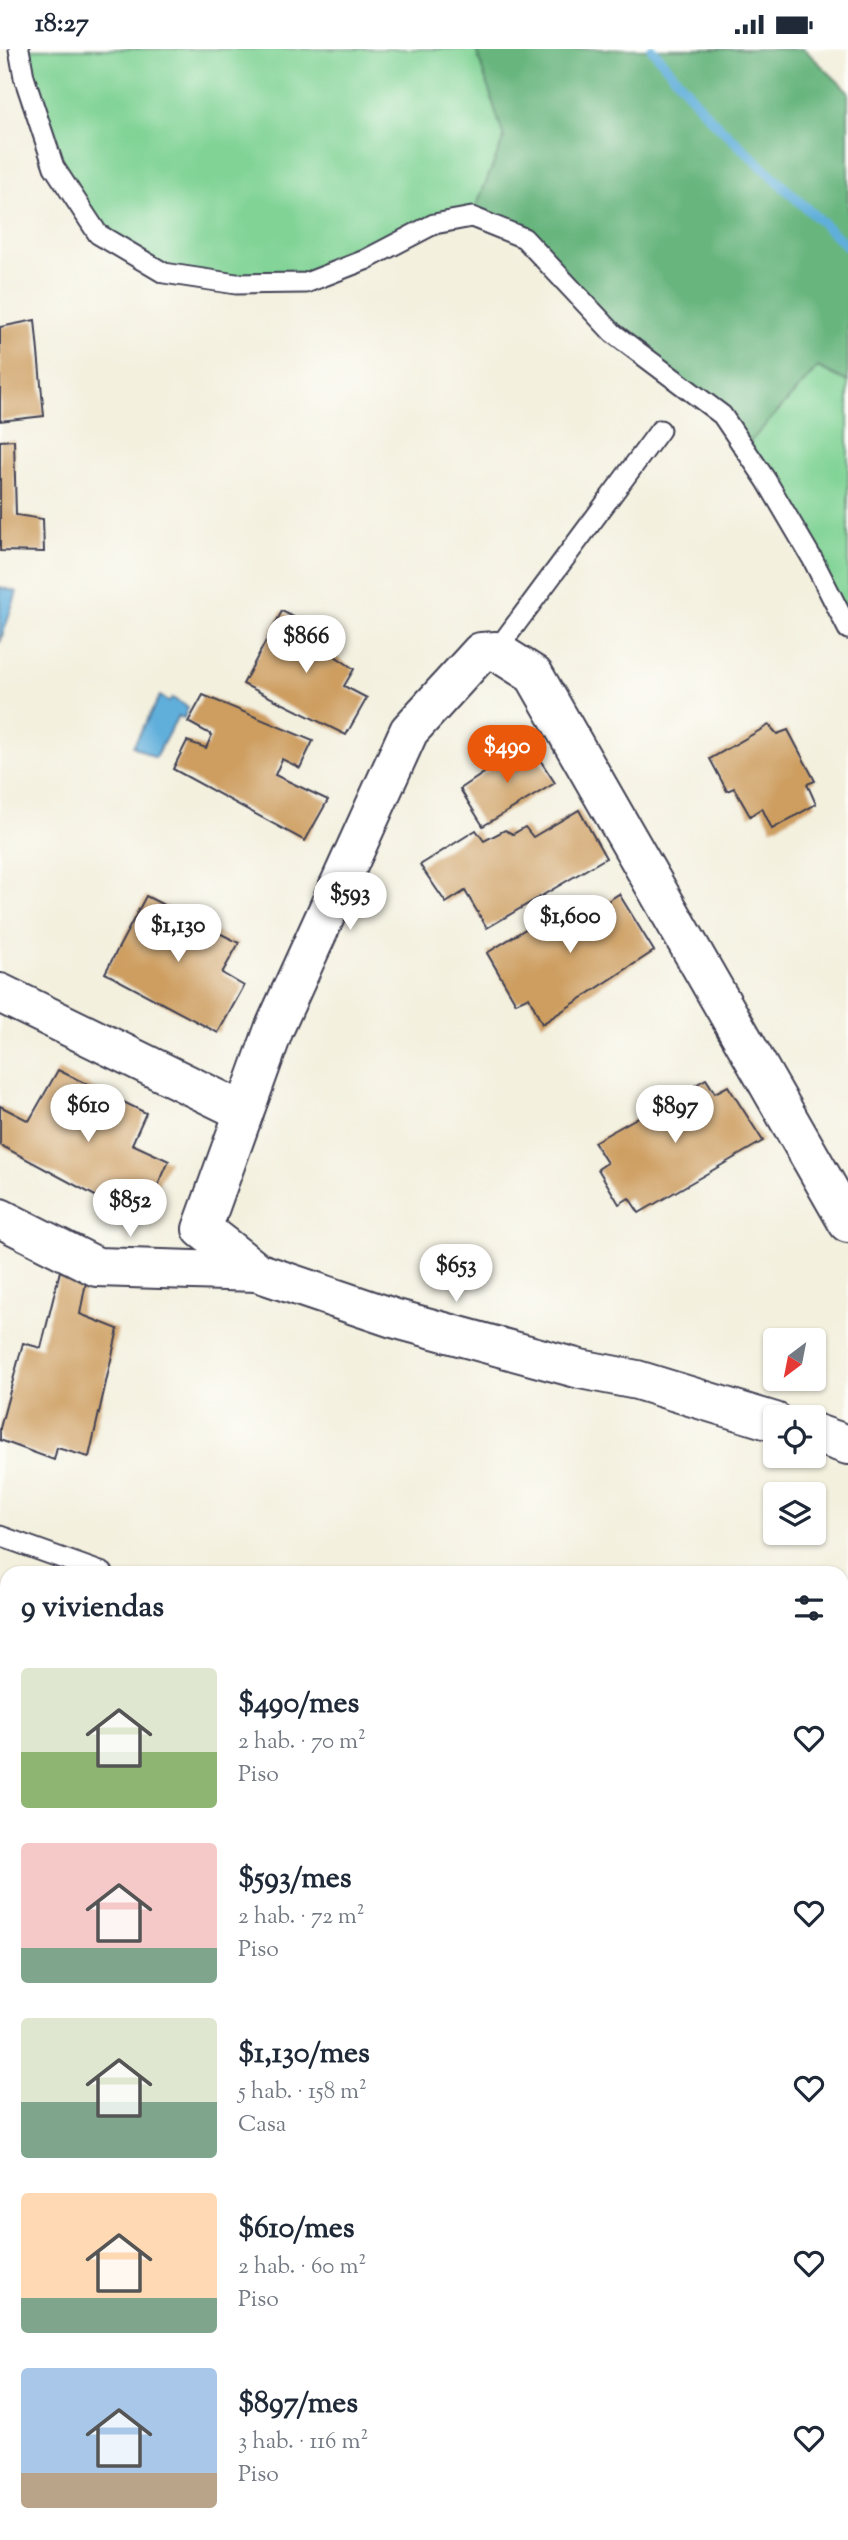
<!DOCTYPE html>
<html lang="es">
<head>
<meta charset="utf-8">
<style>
	body { margin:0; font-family:"Sorts Mill Goudy",serif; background:#f2f2f3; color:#1f2937; height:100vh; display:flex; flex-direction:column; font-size:26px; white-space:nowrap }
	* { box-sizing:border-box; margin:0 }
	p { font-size:23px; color:#747a83 }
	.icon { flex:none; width:38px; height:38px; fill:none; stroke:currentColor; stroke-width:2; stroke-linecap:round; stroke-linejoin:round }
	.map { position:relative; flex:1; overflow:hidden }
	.details { position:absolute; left:0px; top:1517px; width:849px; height:975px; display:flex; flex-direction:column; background:#fff; border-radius:21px 21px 0 0; box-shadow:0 2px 5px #0004 }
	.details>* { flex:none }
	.needle { width:46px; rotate:212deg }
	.buttons { position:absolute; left:763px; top:1279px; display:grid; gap:14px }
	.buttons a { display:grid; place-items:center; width:63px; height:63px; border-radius:7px; background:#fff; box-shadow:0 2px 5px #0004; font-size:35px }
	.price { position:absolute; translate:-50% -60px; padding:0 16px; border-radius:24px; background:#fff; color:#222; font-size:23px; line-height:46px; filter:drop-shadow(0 2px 4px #0008) }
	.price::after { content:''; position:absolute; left:50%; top:42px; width:21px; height:16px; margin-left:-10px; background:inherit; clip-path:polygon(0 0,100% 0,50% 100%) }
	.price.current { background:#ea580c; color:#fff }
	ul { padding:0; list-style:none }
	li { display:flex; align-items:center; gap:21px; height:175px; padding:0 21px }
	li span { display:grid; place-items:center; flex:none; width:196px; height:140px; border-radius:7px; color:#555 }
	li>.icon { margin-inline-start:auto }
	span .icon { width:84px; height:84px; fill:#fffc; stroke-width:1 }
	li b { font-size:30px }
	h2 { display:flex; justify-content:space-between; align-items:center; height:84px; padding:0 21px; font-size:30px }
	.status { display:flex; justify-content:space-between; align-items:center; height:49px; padding:0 35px; background:#fff; direction:ltr }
	.status svg { height:19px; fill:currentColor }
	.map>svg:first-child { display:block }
</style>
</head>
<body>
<div class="status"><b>18:27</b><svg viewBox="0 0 49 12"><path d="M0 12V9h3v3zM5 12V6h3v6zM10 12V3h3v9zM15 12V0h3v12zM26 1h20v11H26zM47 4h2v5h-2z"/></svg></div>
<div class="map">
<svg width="848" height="2491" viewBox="0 0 848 2491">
	<rect width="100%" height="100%" fill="#fdfcf7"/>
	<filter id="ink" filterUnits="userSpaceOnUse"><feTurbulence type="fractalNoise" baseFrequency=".0143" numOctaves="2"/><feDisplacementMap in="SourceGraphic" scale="14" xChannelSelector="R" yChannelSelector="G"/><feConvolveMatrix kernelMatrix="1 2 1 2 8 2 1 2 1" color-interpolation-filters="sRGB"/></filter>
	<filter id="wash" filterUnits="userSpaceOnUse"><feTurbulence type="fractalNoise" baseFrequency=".00686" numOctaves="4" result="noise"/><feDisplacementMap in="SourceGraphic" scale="28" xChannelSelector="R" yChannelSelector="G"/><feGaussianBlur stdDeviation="1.57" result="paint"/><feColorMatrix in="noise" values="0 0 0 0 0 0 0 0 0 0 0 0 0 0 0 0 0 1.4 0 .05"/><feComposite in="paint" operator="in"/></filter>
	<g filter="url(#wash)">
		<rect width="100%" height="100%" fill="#f3f0de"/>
		<!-- green -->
		<g fill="#80d395" stroke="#517a68" stroke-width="2">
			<path d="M 12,0 L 476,0 L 505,89 L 472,168 L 306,234 L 164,224 L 98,185 L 54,118 Z"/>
			<path d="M 818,318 L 848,333 L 848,580 L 746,397 Z"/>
			<path d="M 0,2398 L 7,2400 L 7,2485 L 14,2485 L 12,2491 L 0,2491 Z"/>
		</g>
		<!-- forest -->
		<path fill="#68b57e" stroke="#456c5c" stroke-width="2" d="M 476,0 L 804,0 L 848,42 L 848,333 L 818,318 L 746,397 L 613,284 L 524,189 L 472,168 L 504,89 Z"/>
		<!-- water -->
		<g fill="#61afdb" stroke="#42688b" stroke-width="2">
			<path d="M 0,538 L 17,543 L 0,594 Z"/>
			<path d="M 160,647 L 169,653 L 172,649 L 188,658 L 184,669 L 178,667 L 155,709 L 133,697 Z"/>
		</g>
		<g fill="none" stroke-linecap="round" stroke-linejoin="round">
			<!-- stream -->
			<g stroke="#61afdb" stroke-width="10">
				<path d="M 652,0 L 710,69 L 848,198"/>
				<path d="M 0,2122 L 7,2124"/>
				<path d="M 842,2361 L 848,2362"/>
			</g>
		</g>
		<g id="blocks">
			<!-- building -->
			<g fill="#cd9e61">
				<path d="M 35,271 L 44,367 L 0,372 L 0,278 Z"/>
				<path d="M 14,391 L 16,466 L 43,470 L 44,503 L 0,502 L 0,392 Z"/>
				<path d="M 282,562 L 335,590 L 329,603 L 354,620 L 344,637 L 367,649 L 346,686 L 243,635 Z"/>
				<path d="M 203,646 L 313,692 L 300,719 L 282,710 L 275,726 L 328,751 L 305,792 L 173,720 L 187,692 L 206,699 L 212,686 L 188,673 Z"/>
				<path d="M 769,676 L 777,685 L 788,681 L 815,732 L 807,735 L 816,755 L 772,780 L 762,759 L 750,767 L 734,739 L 727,742 L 710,710 Z"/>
				<path d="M 529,694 L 555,734 L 483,777 L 460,740 Z"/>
				<path d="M 579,761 L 606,809 L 487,879 L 465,842 L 446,854 L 420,816 L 476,781 L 484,792 L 505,781 L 513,785 L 525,778 L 533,788 Z"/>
				<path d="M 619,845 L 654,902 L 542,975 L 529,948 L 516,954 L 487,904 L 574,850 L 584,867 Z"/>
				<path d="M 146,847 L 239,894 L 222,924 L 244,937 L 218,984 L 105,924 Z"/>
				<path d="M 58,1021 L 146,1064 L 132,1095 L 169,1112 L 142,1172 L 0,1096 L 0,1057 L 29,1072 Z"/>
				<path d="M 706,1030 L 715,1044 L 728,1037 L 763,1092 L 639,1164 L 629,1149 L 619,1155 L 598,1120 L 607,1114 L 594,1093 Z"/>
				<path d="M 60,1222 L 86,1233 L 80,1265 L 118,1280 L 89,1408 L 57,1399 L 54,1411 L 0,1391 L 0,1379 L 23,1294 L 41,1299 Z"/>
				<path d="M 21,2485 L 222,2485 L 243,2490 L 20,2491 Z"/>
			</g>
		</g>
	</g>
	<g filter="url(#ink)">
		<use href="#blocks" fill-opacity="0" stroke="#414153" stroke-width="2"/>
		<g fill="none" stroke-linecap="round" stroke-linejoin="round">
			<defs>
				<g id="lane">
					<path d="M 19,0 L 24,28 L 54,118 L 98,185 L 164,224 L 236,235 L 306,234 L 365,211 L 434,175 L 472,168 L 524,189 L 613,284 L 722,366 L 766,431 L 813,511 L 848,580"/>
					<path d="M 496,602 L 660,381"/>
					<path d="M 0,1487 L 103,1524"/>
					<path d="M 842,1761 L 848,1764"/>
				</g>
				<g id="street">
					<path d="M 0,944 L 244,1063"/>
					<path d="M 0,1169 L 97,1218 L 257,1223"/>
					<path d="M 775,1373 L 637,1331 L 580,1320 L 393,1269 L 257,1223 L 202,1180 L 274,980 L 409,682 L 481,603 L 496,602 L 534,626 L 848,1174"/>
					<path d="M 814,1384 L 848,1396"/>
					<path d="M 0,2027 L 7,2029"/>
					<path d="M 0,2060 L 7,2062"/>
					<path d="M 842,2273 L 848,2274"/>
					<path d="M 842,2309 L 848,2311"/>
				</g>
				<g id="highway">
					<path d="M 0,2204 L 7,2206"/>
					<path d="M 0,2309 L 7,2311"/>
					<path d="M 842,2445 L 848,2447"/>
					<path d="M 619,2485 L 640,2491"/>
				</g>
			</defs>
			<!-- lane casing -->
			<use href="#lane" stroke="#414153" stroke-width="23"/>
			<!-- street casing -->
			<use href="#street" stroke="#414153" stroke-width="42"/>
			<!-- highway casing -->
			<use href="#highway" stroke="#414153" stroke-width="42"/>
			<!-- lane -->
			<use href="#lane" stroke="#fff" stroke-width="19"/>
			<!-- street -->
			<use href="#street" stroke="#fff" stroke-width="38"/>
			<!-- highway -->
			<use href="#highway" stroke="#f0c369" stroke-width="38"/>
		</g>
	</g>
</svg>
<div class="buttons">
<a><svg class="needle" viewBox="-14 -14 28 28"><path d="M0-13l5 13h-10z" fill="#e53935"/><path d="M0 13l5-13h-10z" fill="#747a83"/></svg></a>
<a><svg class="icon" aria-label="locate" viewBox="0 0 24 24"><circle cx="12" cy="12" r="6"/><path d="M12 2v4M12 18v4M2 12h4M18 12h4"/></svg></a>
<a><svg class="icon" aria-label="layers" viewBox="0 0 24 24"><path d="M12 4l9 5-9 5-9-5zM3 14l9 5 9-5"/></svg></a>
</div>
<b class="price" style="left:306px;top:626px">$866</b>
<b class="price current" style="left:507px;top:736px">$490</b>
<b class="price" style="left:350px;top:883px">$593</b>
<b class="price" style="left:570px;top:906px">$1,600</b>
<b class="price" style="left:178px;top:915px">$1,130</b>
<b class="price" style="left:88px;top:1095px">$610</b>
<b class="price" style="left:675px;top:1096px">$897</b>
<b class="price" style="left:130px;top:1190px">$852</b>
<b class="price" style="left:456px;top:1255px">$653</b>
<section class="details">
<h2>9 viviendas<svg class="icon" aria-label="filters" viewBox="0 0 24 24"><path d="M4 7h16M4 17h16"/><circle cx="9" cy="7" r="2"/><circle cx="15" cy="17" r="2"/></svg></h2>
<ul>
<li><span style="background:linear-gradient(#dfe7d0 60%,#8fb573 0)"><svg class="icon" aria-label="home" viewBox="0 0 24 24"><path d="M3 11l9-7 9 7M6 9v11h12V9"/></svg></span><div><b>$490/mes</b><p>2 hab. · 70 m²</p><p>Piso</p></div><svg class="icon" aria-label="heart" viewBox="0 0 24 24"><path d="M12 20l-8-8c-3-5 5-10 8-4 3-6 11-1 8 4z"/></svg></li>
<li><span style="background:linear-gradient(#f6c9c9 75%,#7fa58c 0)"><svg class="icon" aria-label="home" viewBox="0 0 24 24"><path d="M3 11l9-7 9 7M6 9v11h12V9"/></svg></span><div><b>$593/mes</b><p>2 hab. · 72 m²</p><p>Piso</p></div><svg class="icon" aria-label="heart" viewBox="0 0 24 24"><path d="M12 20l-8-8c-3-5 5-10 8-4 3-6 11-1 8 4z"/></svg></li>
<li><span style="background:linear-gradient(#dfe7d0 60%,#7fa58c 0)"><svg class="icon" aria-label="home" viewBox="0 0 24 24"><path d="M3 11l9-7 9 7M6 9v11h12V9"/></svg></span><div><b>$1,130/mes</b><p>5 hab. · 158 m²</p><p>Casa</p></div><svg class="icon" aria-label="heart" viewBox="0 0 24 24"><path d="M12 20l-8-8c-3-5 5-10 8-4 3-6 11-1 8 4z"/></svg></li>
<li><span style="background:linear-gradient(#ffd9b3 75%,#7fa58c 0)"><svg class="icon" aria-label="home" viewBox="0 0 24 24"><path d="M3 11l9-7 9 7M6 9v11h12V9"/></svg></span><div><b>$610/mes</b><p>2 hab. · 60 m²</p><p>Piso</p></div><svg class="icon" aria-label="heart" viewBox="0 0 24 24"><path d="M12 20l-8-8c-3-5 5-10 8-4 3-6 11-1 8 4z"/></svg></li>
<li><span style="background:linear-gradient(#a9c7e8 75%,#b9a48a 0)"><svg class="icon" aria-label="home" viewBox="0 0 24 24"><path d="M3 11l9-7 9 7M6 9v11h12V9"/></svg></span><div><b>$897/mes</b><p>3 hab. · 116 m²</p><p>Piso</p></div><svg class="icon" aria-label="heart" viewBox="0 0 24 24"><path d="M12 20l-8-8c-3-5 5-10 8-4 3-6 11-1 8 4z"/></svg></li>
</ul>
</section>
</div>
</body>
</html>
